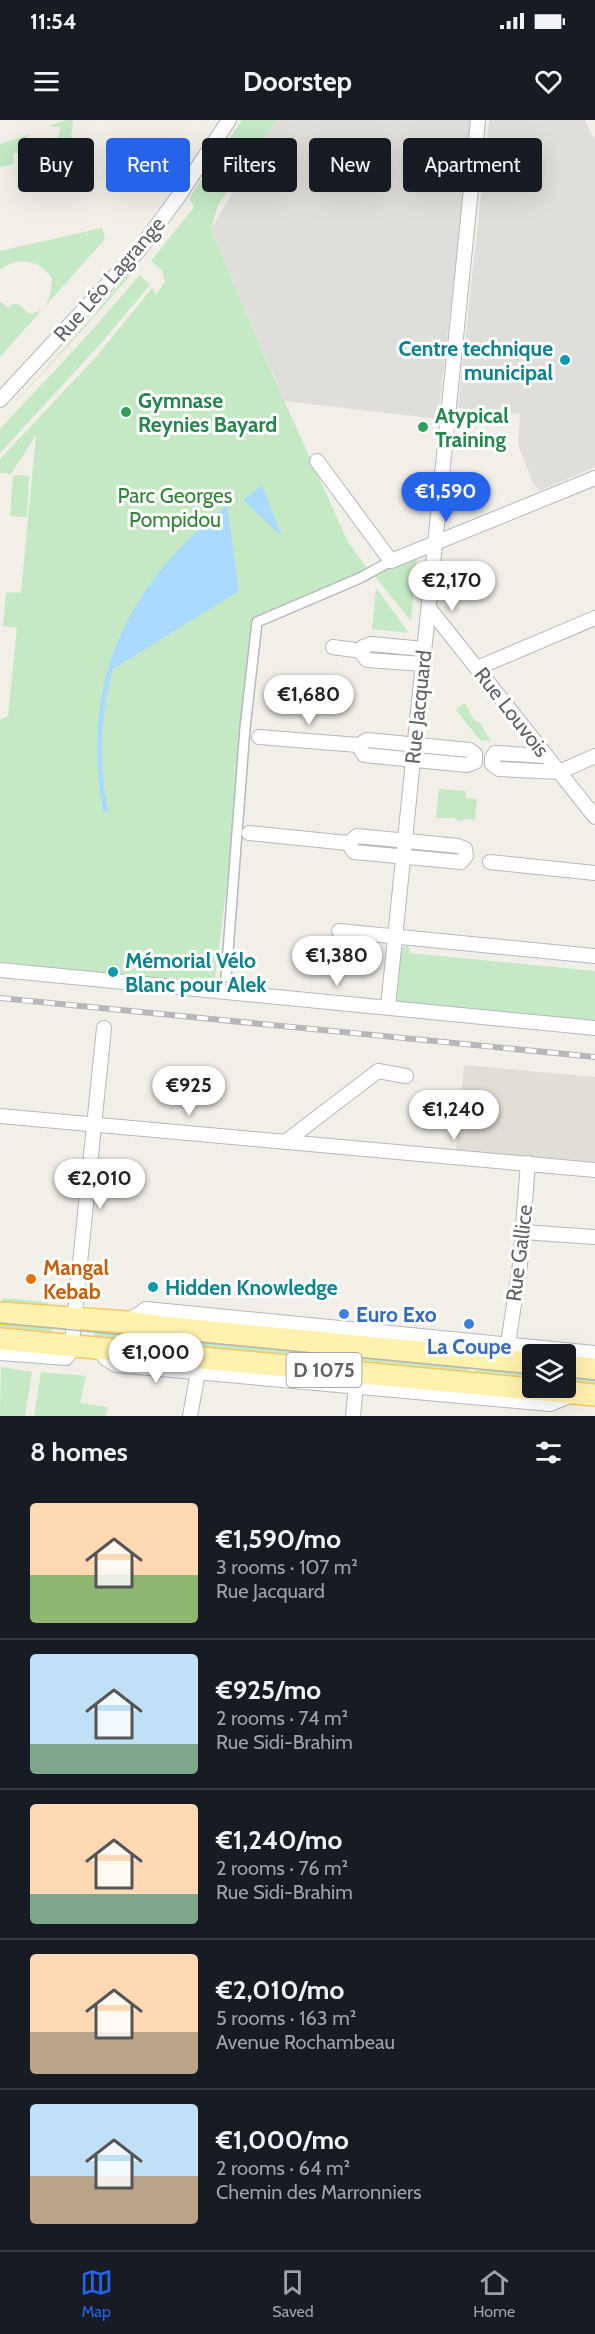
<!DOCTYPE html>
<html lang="en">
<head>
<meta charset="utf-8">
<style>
	body { margin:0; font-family:Cabin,sans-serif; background:#20242c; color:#f1f3f6; height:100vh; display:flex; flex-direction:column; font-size:22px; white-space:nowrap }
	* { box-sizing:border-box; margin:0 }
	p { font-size:20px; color:#9ea1a6 }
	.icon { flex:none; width:33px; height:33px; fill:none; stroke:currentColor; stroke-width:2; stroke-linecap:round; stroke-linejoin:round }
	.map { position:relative; height:1296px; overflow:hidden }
	.panel { display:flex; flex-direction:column; background:#171b24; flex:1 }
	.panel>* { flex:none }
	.top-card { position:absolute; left:18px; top:18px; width:560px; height:54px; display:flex; gap:12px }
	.fabs { position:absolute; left:522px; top:1224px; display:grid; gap:12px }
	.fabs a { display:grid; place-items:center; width:54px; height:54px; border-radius:6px; background:#171b24; box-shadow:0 6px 24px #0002; font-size:30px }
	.price { position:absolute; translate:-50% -51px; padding:0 14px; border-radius:21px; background:#fff; color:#222; font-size:20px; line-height:39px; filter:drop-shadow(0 2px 3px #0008) }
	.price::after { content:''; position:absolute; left:50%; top:36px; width:18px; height:14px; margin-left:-9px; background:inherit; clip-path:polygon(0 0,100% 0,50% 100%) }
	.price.on { background:#2563eb; color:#fff }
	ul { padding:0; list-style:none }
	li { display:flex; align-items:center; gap:18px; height:150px; padding:0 30px }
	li+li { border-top:2px solid #363941 }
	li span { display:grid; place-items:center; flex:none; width:168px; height:120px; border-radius:6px; color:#555 }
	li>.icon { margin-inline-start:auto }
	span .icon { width:72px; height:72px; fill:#fffc; stroke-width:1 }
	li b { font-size:26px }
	h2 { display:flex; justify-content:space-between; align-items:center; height:72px; padding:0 30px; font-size:26px }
	.pill { padding:0 21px; border-radius:6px; background:#171b24; box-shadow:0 6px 24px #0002; font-size:21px; line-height:54px }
	.pill.on { background:#2563eb; color:#fff }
	.status { display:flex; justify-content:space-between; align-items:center; height:42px; padding:0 30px; background:#171b24; direction:ltr }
	.status svg { height:16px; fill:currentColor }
	header { display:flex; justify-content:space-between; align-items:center; height:78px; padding:0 30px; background:#171b24; font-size:27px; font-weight:700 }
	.dock { display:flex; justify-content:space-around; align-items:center; height:84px; border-top:2px solid #363941; background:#171b24; font-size:16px; color:#9ea1a6 }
	.dock a { display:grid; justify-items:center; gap:3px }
	.dock .on { color:#2563eb }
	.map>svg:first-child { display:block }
</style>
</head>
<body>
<div class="status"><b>11:54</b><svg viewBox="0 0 49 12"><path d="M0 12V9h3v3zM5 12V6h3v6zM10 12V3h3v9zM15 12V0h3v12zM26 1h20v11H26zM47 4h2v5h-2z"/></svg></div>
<header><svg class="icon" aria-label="menu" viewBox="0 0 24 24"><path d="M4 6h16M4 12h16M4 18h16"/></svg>Doorstep<svg class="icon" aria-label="heart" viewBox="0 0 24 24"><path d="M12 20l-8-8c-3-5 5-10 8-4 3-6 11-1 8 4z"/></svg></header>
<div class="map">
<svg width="595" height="1296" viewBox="0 0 595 1296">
	<rect width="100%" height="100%" fill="#f1efe8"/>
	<!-- industrial -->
	<g fill="#e0deda">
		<path d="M 276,0 L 472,0 L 438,299 L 284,281 L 211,109 Z"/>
		<path d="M 489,0 L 585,0 L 595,21 L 595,347 L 539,371 L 533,363 L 518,325 L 520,294 L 458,288 Z"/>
	</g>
	<!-- education -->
	<path fill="#e1ded6" d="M 464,945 L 595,957 L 595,1042 L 456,1030 Z"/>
	<!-- green -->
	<g fill="#c5e8c5">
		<path d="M 66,0 L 73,0 L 71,19 L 13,34 L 14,44 L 0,47 L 0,24 L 31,14 L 26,18 L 28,25 L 58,18 L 61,7 L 48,6 Z"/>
		<path d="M 242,0 L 277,0 L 218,85 L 211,109 L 272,254 L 348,422 L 372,455 L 261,503 L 214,865 L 0,842 L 0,600 L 8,596 L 17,508 L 3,506 L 6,472 L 21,473 L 36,315 L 11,354 L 0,353 L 0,339 L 96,237 L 152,168 L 155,171 L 155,176 L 165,162 L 162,150 L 151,141 L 194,87 L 189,78 Z"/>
		<path d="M 102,108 L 105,119 L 0,237 L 0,181 L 8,188 L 13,184 L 20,185 L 29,194 C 49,193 51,174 52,158 C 40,140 17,135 0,150 L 0,131 Z"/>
		<path d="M 137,143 L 140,144 L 88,204 L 0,299 L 94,195 Z"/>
		<path d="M 140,155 L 150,165 L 103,221 L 0,333 L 0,309 L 86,217 Z"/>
		<path d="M 13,355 L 29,356 L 27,397 L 10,396 Z"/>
		<path d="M 417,437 L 411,501 L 374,455 Z"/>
		<path d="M 376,468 L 409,513 L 372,509 Z"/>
		<path d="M 464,583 C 469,589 470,595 475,601 L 479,602 L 491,621 L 480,620 L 456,590 Z"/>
		<path d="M 439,669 L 466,671 L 466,678 L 477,679 L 475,700 L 464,699 L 463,701 L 456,700 L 455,698 L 436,698 Z"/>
		<path d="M 408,825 L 410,833 L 595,851 L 595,904 L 393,882 L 399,830 Z"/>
		<path d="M 3,1178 L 46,1182 L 55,1190 L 2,1185 Z"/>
		<path d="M 0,1200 L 53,1205 L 52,1217 L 0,1212 Z"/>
		<path d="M 95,1208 L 302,1227 L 301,1240 L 94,1221 Z"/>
		<path d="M 310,1228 L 469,1244 L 467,1256 L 309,1241 Z"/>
		<path d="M 477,1244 L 532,1249 L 532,1262 L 475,1257 Z"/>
		<path d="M 1,1247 L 32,1252 L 25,1296 L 0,1296 Z"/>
		<path d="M 41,1252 L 86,1256 L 80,1283 L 108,1287 L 106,1296 L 34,1296 Z"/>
		<path d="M 566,1253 L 595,1255 L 595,1268 L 566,1266 Z"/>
	</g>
	<!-- water -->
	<g fill="#aadaff">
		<path d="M 262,365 L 282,417 L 243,380 Z"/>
		<path d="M 227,385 L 239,471 L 113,549 C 100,597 99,642 108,691 L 103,692 C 80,561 126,466 227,385 Z"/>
	</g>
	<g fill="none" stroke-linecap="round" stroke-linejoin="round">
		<defs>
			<path id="pedestrian" d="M 226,857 L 245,608 L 257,502 L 360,458 L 391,441"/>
			<g id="minor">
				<path d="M 0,280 L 139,130 L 178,77 L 229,0"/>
				<path d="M 317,341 L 391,441 L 595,358"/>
				<path d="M 429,488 L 595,697"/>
				<path d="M 333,527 L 362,531"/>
				<path d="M 423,544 L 367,540 L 362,534 L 363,527 L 371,524 L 424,529"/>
				<path d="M 477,548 L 595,498"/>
				<path d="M 259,617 L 358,625"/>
				<path d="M 367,620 L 469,630 L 475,634 L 475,642 L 467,645 L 364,635 L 358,625 Z"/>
				<path d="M 546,636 L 495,633 L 492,638 L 492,644 L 499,649 L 559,652 L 595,636"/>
				<path d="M 249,713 L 348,723"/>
				<path d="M 357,716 L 458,726 L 465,729 L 466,736 L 461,742 L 354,732 L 348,723 Z"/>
				<path d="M 490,742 L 595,753"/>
				<path d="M 339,811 L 595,836"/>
				<path d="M 0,850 L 595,908"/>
				<path d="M 388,887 L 478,0"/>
				<path d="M 0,996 L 595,1050"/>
				<path d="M 285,1022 L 378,951 L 406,956"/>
				<path d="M 523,1112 L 595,1117"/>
				<path d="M 127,1202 L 146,1189 L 595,1233"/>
				<path d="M 508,1224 L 520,1144 L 528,1043"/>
				<path d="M 99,1228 L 105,1238 L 116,1245 L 550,1284 L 574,1274"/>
				<path d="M 0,1233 L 66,1238 L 71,1231 L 104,908"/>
				<path d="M 190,1296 L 198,1252"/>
				<path d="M 353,1296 L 356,1266"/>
			</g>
			<g id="primary">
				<path d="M 0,1193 L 127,1202 L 161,1207 L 532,1243"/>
				<path d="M 0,1219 L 595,1275"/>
				<path d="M 566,1246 L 595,1249"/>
			</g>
		</defs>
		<!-- pedestrian casing -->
		<use href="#pedestrian" stroke="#b5b8bc" stroke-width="12"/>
		<!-- minor casing -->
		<use href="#minor" stroke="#b5b8bc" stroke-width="16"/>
		<!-- primary casing -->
		<use href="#primary" stroke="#f2c960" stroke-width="24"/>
		<!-- pedestrian -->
		<use href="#pedestrian" stroke="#fff" stroke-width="9"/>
		<!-- minor -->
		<use href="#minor" stroke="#fff" stroke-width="14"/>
		<!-- primary -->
		<use href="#primary" stroke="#fff2af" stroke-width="21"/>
		<!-- tram -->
		<g stroke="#b6b7b8" stroke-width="1.5">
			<path d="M 0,1203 L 532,1254"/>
			<path d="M 566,1257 L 595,1260"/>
		</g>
		<defs>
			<path id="rail" d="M 0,878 L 595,937"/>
		</defs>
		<!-- rail casing -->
		<use href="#rail" stroke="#b6b7b8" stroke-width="6"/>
		<!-- rail -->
		<use href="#rail" stroke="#fff" stroke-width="4" stroke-dasharray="11" stroke-linecap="butt"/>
	</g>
	<!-- markers -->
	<g fill="#0f9aa8" stroke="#fff" stroke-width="2">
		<circle cx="565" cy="240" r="6"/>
		<circle cx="113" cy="852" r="6"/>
		<circle cx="153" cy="1167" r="6"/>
	</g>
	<g fill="#2e9e5b" stroke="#fff" stroke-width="2">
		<circle cx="126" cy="292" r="6"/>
		<circle cx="423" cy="307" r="6"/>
	</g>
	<circle fill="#e8710a" stroke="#fff" stroke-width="2" cx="31" cy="1159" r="6"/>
	<g fill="#3f7fe0" stroke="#fff" stroke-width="2">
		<circle cx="344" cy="1194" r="6"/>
		<circle cx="469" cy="1204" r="6"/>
	</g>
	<g text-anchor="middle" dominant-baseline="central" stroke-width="6" stroke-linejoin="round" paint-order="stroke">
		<!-- shield labels -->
		<rect fill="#fff" stroke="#8f9295" stroke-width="1.5" x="286.5" y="1233" width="75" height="34" rx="4.5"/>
		<g font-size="20" font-weight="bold" fill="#5f6368">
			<text x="324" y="1250">D 1075</text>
		</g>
		<!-- street labels -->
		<g font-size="21" fill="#5f6368" stroke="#fff">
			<text transform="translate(109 159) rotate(-49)">Rue Léo Lagrange</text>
			<text transform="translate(418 587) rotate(-84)">Rue Jacquard</text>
			<text transform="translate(512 592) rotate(52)">Rue Louvois</text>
			<text transform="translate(519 1133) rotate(-83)">Rue Gallice</text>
		</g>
		<!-- culture labels -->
		<g font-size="21" font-weight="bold" fill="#0d838f" stroke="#fff" text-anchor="start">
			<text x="553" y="228" text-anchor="end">Centre technique<tspan x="553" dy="24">municipal</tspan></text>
			<text x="125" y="840">Mémorial Vélo<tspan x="125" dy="24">Blanc pour Alek</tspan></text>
			<text x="165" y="1167">Hidden Knowledge</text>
		</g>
		<!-- leisure labels -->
		<g font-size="21" font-weight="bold" fill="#27864d" stroke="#fff" text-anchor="start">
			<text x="138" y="280">Gymnase<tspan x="138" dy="24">Reynies Bayard</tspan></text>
			<text x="435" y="295">Atypical<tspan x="435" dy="24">Training</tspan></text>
		</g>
		<!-- park labels -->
		<g font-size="21" fill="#348238" stroke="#fff">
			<text x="175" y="375">Parc Georges<tspan x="175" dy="24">Pompidou</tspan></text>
		</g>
		<!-- food labels -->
		<g font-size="21" font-weight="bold" fill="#c56008" stroke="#fff" text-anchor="start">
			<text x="43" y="1147">Mangal<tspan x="43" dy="24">Kebab</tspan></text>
		</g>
		<!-- shop labels -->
		<g font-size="21" font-weight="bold" fill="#366cbe" stroke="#fff" text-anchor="start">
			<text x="356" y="1194">Euro Exo</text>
			<text x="469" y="1226" text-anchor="middle">La Coupe</text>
		</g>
	</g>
</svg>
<div class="fabs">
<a><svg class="icon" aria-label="layers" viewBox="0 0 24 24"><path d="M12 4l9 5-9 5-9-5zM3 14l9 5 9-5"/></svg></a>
</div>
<b class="price on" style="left:446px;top:403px">€1,590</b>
<b class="price" style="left:452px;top:492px">€2,170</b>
<b class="price" style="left:309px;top:606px">€1,680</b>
<b class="price" style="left:337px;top:867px">€1,380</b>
<b class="price" style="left:189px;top:997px">€925</b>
<b class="price" style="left:454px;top:1021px">€1,240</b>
<b class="price" style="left:100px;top:1090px">€2,010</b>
<b class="price" style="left:156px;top:1264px">€1,000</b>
<div class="top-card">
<a class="pill">Buy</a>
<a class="pill on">Rent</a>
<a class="pill">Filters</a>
<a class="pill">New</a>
<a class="pill">Apartment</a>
</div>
</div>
<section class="panel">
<h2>8 homes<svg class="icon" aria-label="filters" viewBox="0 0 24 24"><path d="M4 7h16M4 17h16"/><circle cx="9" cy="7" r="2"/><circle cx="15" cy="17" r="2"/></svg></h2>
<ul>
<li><span style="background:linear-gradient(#ffd9b3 60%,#8fb573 0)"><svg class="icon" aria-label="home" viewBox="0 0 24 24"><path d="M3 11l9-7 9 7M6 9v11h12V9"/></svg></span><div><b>€1,590/mo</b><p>3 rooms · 107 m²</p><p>Rue Jacquard</p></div></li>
<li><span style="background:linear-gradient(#bfe0f5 75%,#7fa58c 0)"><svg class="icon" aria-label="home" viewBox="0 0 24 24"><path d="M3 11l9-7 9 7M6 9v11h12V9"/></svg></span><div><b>€925/mo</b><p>2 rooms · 74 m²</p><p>Rue Sidi-Brahim</p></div></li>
<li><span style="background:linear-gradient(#ffd9b3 75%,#7fa58c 0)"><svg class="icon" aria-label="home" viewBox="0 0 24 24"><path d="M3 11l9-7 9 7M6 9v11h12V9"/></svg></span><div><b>€1,240/mo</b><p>2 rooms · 76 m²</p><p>Rue Sidi-Brahim</p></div></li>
<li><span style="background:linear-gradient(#ffd9b3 65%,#b9a48a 0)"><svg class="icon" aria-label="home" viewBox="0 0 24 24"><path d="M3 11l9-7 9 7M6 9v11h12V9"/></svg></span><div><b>€2,010/mo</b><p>5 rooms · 163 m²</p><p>Avenue Rochambeau</p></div></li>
<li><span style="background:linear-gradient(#bfe0f5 60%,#b9a48a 0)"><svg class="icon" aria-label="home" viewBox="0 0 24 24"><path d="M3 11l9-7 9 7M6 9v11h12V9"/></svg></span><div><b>€1,000/mo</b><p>2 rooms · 64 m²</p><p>Chemin des Marronniers</p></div></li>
</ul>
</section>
<nav class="dock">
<a class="on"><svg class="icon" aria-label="map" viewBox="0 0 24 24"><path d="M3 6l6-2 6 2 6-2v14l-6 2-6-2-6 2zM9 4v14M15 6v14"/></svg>Map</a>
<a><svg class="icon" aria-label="saved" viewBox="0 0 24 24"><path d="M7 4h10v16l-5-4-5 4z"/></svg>Saved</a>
<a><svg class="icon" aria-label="home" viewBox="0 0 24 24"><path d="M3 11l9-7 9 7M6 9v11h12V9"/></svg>Home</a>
</nav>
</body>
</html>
